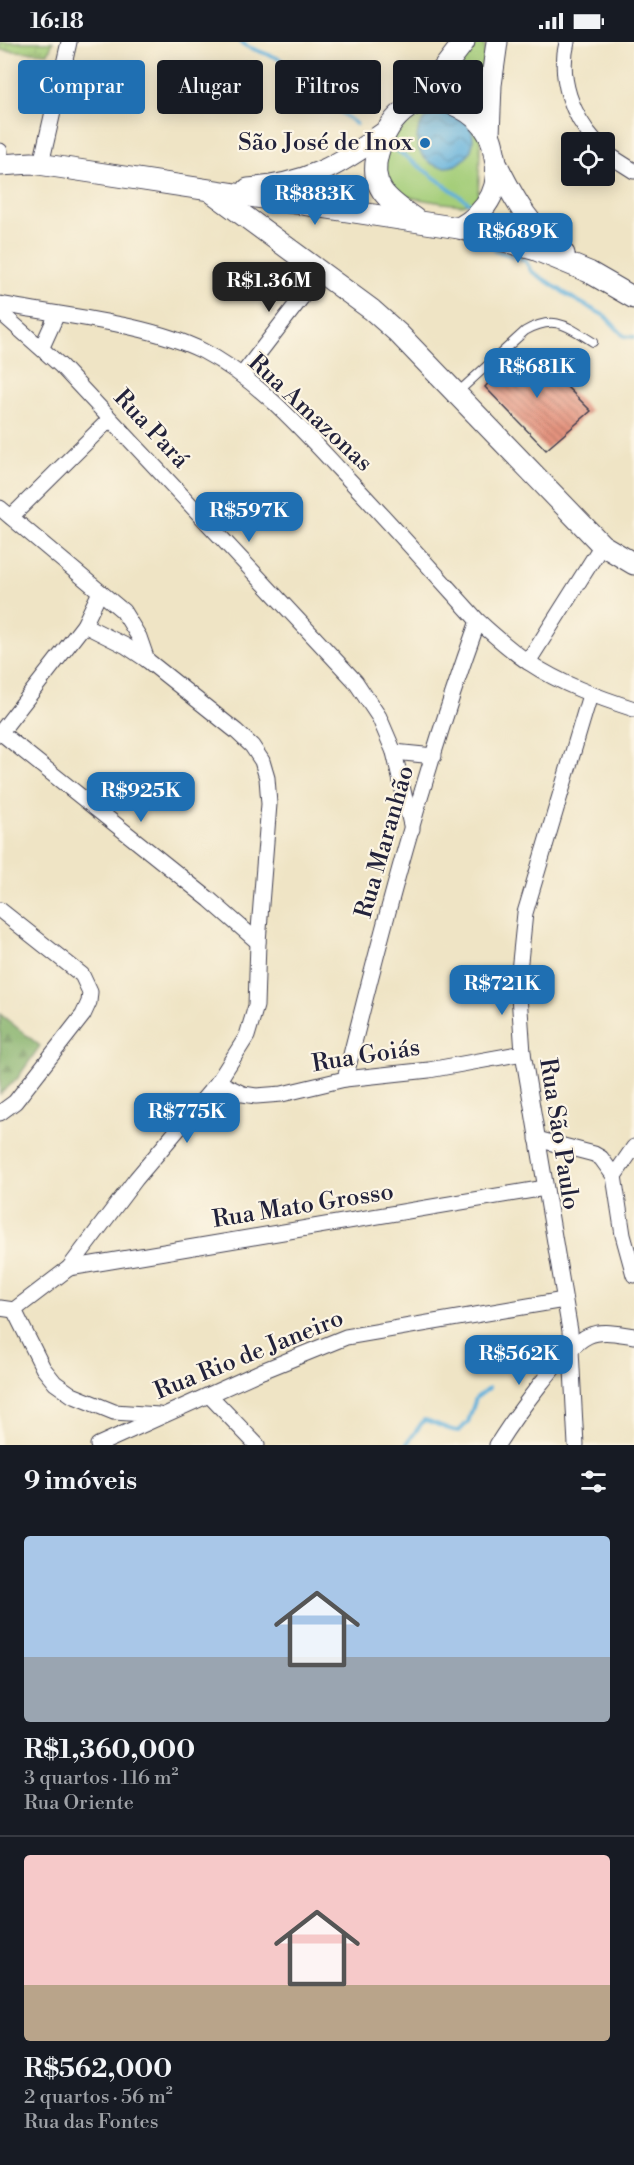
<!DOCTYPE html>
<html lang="pt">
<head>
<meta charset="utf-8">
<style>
	body { margin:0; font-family:"Libre Bodoni",serif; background:#20242c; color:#f1f3f6; height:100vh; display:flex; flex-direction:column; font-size:22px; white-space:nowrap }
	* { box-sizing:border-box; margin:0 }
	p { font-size:20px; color:#9ea1a6 }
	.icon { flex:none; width:33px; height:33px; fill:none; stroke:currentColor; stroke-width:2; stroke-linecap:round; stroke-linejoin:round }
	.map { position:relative; height:1403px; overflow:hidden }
	.drawer { display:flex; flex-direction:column; background:#171b24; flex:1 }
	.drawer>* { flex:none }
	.hud { position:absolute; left:18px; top:18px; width:598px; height:54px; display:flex; gap:12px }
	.buttons { position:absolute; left:561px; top:90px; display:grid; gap:12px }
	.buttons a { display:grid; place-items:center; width:54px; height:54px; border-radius:6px; background:#171b24; box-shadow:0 3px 15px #0003; font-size:30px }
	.price { position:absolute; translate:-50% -51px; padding:0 14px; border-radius:12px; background:#1f6fb2; color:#fff; font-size:20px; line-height:39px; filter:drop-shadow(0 2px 3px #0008) }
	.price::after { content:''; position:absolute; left:50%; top:36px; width:18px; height:14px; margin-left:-9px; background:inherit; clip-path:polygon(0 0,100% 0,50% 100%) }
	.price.on { background:#222; color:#fff }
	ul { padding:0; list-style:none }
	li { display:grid; align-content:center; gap:12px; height:318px; padding:0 24px }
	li+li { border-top:2px solid #363941 }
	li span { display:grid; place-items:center; height:186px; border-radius:6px; color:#555 }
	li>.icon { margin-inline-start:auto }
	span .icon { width:108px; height:108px; fill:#fffc; stroke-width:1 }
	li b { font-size:26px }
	h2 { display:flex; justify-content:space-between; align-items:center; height:72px; padding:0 24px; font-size:26px }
	.chip { padding:0 21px; border-radius:6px; background:#171b24; box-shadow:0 3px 15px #0003; font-size:21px; line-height:54px }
	.chip.on { background:#1f6fb2; color:#fff }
	.status { display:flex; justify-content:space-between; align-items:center; height:42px; padding:0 30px; background:#171b24; direction:ltr }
	.status svg { height:16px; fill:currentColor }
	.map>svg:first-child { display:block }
</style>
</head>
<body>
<div class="status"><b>16:18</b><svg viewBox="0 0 49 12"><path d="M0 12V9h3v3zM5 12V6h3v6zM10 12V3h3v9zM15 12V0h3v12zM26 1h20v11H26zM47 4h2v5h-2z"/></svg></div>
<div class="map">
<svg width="634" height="1403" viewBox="0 0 634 1403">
	<defs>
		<pattern id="forest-firs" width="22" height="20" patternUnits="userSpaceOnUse" patternTransform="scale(1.5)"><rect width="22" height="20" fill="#84b16a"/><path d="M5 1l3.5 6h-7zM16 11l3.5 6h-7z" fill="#6c9058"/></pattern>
		<pattern id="wetland-marsh" width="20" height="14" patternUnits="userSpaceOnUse" patternTransform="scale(1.5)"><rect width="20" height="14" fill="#a5ce7a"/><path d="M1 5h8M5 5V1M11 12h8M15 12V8" fill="none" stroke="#8eb16a"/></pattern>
		<pattern id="water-waves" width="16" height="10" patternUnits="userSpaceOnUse" patternTransform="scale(1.5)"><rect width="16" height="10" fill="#61b0db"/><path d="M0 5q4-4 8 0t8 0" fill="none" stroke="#508fb3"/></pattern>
		<pattern id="building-back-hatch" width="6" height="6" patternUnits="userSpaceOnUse" patternTransform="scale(1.5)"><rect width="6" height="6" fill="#e4937e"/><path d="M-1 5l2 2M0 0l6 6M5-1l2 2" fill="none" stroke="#b87868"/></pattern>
	</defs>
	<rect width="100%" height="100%" fill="#fcf5e5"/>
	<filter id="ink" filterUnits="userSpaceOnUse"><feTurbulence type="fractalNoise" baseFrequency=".0167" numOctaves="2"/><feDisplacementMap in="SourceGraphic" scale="12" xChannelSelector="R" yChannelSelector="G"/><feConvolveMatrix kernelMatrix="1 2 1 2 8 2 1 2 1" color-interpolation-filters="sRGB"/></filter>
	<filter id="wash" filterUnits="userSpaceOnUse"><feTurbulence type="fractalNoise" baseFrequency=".008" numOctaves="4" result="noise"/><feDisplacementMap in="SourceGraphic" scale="24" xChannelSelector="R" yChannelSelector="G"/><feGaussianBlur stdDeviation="1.35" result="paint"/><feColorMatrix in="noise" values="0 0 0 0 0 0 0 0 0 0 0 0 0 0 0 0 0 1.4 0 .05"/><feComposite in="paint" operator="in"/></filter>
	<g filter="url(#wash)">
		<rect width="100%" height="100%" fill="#efe4c5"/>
		<!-- forest -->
		<path fill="url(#forest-firs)" stroke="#536a52" stroke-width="1.5" d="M 0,972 L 40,1004 L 17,1037 L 0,1052 Z"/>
		<!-- wetland -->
		<path fill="url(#wetland-marsh)" stroke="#64785a" stroke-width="1.5" d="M 0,0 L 53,0 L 48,11 L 0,8 Z"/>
		<!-- park -->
		<path fill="#a5ce7a" stroke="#64785a" stroke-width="1.5" d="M 476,1 L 483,1 L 485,6 L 478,155 L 473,160 L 462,163 L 443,161 L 413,156 L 396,150 L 385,141 L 384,107 Z"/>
		<!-- water -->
		<circle fill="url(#water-waves)" stroke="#42698b" stroke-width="1.5" cx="445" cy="97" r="28"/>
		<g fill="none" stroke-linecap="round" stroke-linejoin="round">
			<!-- stream -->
			<g stroke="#61b0db" stroke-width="4">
				<path d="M 240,0 L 248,5 L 280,17 L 316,51 L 356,82"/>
				<path d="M 395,107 L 471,162"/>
				<path d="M 495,208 L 525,218 L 531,229 L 574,257 L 605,274 L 624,294 L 634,295"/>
				<path d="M 406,1403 L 424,1378 C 438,1381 445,1388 459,1389 L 468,1380 L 476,1356 L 489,1346"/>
			</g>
		</g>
		<g id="blocks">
			<!-- building -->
			<path fill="url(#building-back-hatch)" d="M 513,310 L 526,323 L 537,315 L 591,369 L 546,408 L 485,345 L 492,337 L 490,333 Z"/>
		</g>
	</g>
	<g filter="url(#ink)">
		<use href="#blocks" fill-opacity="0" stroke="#413f50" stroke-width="1.5"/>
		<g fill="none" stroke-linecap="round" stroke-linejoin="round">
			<defs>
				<path id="lane" d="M 457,351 L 525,289 C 555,272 567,284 593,300"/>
				<g id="street">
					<path d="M 567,0 C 558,36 572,74 596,100"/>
					<path d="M 0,110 L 0,109"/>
					<path d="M 604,110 L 634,129"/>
					<path d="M 41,122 L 69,0"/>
					<path d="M 0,262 C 63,274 147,281 203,309 C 255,336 297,382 337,425 C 385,475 431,527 478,579 C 494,593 510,608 528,620 C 561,642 597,655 634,667"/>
					<path d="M 0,270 L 61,324 L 355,639 L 379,675 L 394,710 L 412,787"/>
					<path d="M 42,305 L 57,272"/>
					<path d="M 242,333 L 322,229"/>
					<path d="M 0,466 L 123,569 L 139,595 L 147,618 L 236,689 L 252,704 L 262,719 L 267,736 L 269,762 L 258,900 L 256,964 L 247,994 L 218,1040 L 136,1137 L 69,1226 L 14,1268 L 0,1266"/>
					<path d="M 11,475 L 110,377"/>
					<path d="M 84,583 L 126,604 L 147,618"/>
					<path d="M 528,620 L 602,503"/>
					<path d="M 0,690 L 210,858 L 258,900"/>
					<path d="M 0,691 L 84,583 L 100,550"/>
					<path d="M 394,710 L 434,714"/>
					<path d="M 0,868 L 82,933 L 90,950 L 89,960 L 83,973 L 15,1060 L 0,1071"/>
					<path d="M 345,1037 C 383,883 424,728 478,579"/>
					<path d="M 218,1040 L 243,1052 L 256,1054 L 282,1052 L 345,1037 L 429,1028 L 523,1011"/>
					<path d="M 537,1097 L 594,1112 L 601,1116 L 614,1134"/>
					<path d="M 634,1105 L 614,1134 L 623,1193 L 634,1233"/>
					<path d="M 69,1226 L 545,1146"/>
					<path d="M 14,1268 L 43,1326 L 55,1341 L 72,1353 L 114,1370 L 159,1373"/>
					<path d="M 209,1353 L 257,1403"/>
					<path d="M 98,1403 L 262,1329 L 346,1295 L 564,1258"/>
					<path d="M 497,1403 C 512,1379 565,1304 588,1294 C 602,1287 619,1292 634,1294"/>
					<path d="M 576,1403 L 570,1289 L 523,1011 L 518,939 L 525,871 L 590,653"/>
				</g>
				<g id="secondary">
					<path d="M 407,65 L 440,31 L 464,0"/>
					<path d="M 489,93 L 491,43 L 497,0"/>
					<path d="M 0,123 L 32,121 L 459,186 L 536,208 L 589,230 L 634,256"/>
					<path d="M 498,125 C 516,161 531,187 564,212"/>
					<path d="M 248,147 C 307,142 338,124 385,90"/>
					<path d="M 213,151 L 372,268 L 398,291 L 602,503 L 634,522"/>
					<path d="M 415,177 C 390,159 368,146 378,111 C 389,73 419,45 459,65 C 471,71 483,81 489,93 C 492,98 493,105 494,110 C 503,144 489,169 459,186"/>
				</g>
			</defs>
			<!-- lane casing -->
			<use href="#lane" stroke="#413f50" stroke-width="10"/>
			<!-- street casing -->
			<use href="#street" stroke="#413f50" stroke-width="17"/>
			<!-- secondary casing -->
			<use href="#secondary" stroke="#413f50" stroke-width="23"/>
			<!-- lane -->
			<use href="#lane" stroke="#fff" stroke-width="8"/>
			<!-- street -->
			<use href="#street" stroke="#fff" stroke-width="15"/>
			<!-- secondary -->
			<use href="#secondary" stroke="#fff" stroke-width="21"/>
		</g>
	</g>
	<!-- markers -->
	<circle fill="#1f6fb2" stroke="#fcf5e5" stroke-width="2" cx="425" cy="101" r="6"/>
	<g text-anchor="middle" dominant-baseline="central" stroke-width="4.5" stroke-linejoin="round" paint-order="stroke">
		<!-- poi labels -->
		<g font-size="24" fill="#22223b" stroke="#fcf5e5" text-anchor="end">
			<text x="413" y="101">São José de Inox</text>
		</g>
		<!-- street labels -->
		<g font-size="24" fill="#22223b" stroke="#fcf5e5">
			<text transform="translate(310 371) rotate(43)">Rua Amazonas</text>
			<text transform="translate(151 387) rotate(47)">Rua Pará</text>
			<text transform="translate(385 800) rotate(-74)">Rua Maranhão</text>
			<text transform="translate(366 1014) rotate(-9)">Rua Goiás</text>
			<text transform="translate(559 1092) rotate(81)">Rua São Paulo</text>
			<text transform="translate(303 1164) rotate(-9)">Rua Mato Grosso</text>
			<text transform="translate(249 1313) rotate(-22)">Rua Rio de Janeiro</text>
		</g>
	</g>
</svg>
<div class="buttons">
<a><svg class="icon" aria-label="locate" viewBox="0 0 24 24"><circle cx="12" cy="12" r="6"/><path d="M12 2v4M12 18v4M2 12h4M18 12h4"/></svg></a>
</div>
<b class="price" style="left:315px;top:184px">R$883K</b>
<b class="price" style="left:518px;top:222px">R$689K</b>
<b class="price on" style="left:269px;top:271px">R$1.36M</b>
<b class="price" style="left:537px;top:357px">R$681K</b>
<b class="price" style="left:249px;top:501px">R$597K</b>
<b class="price" style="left:141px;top:781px">R$925K</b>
<b class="price" style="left:502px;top:974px">R$721K</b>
<b class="price" style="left:187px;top:1102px">R$775K</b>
<b class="price" style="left:519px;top:1344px">R$562K</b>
<div class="hud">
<a class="chip on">Comprar</a>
<a class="chip">Alugar</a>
<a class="chip">Filtros</a>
<a class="chip">Novo</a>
</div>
</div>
<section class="drawer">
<h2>9 imóveis<svg class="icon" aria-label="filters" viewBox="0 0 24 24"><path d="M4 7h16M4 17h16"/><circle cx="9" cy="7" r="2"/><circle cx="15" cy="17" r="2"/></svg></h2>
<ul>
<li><span style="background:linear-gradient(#a9c7e8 65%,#9aa5b1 0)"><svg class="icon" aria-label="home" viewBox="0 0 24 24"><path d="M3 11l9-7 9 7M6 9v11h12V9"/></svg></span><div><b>R$1,360,000</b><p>3 quartos · 116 m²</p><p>Rua Oriente</p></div></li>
<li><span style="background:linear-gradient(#f6c9c9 70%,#b9a48a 0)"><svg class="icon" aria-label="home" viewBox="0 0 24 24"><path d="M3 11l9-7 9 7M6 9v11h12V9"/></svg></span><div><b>R$562,000</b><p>2 quartos · 56 m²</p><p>Rua das Fontes</p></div></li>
</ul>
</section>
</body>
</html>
